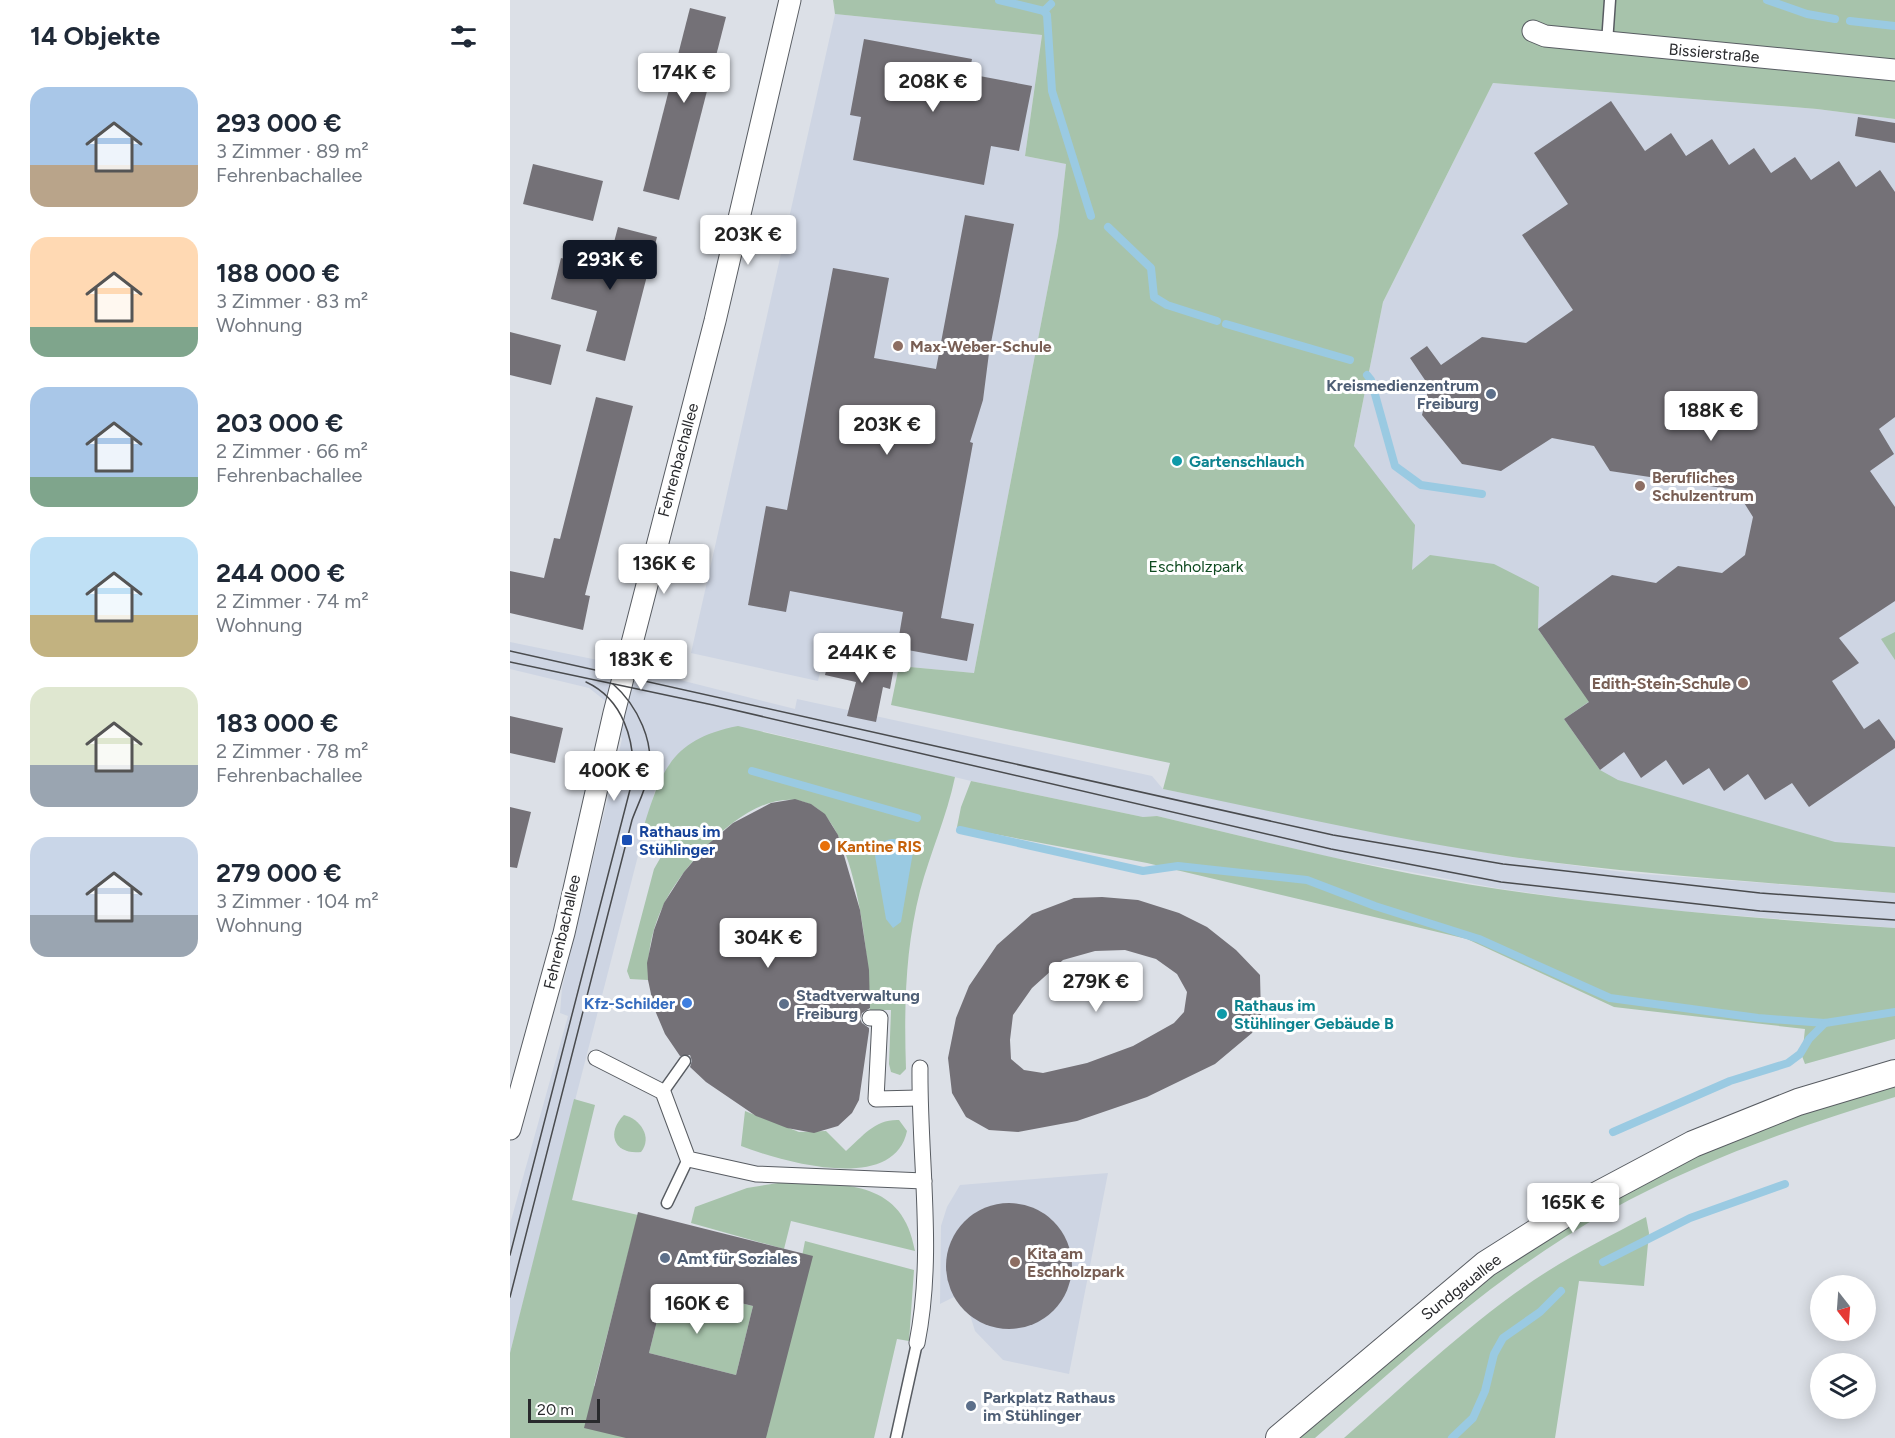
<!DOCTYPE html>
<html lang="de">
<head>
<meta charset="utf-8">
<style>
	body { margin:0; font-family:Figtree,sans-serif; background:#f6f6f7; color:#1f2937; height:100vh; display:flex; flex-direction:column; font-size:22px; white-space:nowrap }
	* { box-sizing:border-box; margin:0 }
	p { font-size:20px; color:#747a83 }
	.icon { flex:none; width:33px; height:33px; fill:none; stroke:currentColor; stroke-width:2; stroke-linecap:round; stroke-linejoin:round }
	.map { position:relative; flex:1; overflow:hidden }
	.side { display:flex; flex-direction:column; background:#fff; width:510px }
	.side>* { flex:none }
	.needle { width:39px; rotate:163deg }
	.fabs { position:absolute; left:1300px; top:1275px; display:grid; gap:12px }
	.fabs a { display:grid; place-items:center; width:66px; height:66px; border-radius:50%; background:#fff; box-shadow:0 3px 15px #0003; font-size:30px }
	.scale { position:absolute; left:18px; bottom:15px; width:72px; box-sizing:border-box; padding-left:6px; border:3px solid #292a2d; border-top:0; font-size:16px; line-height:21px; white-space:nowrap; color:#292a2d; -webkit-text-stroke:4px #fff; paint-order:stroke }
	.price { position:absolute; translate:-50% -51px; padding:0 14px; border-radius:6px; background:#fff; color:#222; font-size:20px; line-height:39px; filter:drop-shadow(0 2px 3px #0008) }
	.price::after { content:''; position:absolute; left:50%; top:36px; width:18px; height:14px; margin-left:-9px; background:inherit; clip-path:polygon(0 0,100% 0,50% 100%) }
	.price.current { background:#111827; color:#fff }
	ul { padding:0; list-style:none }
	li { display:flex; align-items:center; gap:18px; height:150px; padding:0 30px }
	li span { display:grid; place-items:center; flex:none; width:168px; height:120px; border-radius:18px; color:#555 }
	li>.icon { margin-inline-start:auto }
	span .icon { width:72px; height:72px; fill:#fffc; stroke-width:1 }
	li b { font-size:26px }
	h2 { display:flex; justify-content:space-between; align-items:center; height:72px; padding:0 30px; font-size:26px }
	main { display:flex; flex:1; min-height:0 }
	.map>svg:first-child { display:block }
</style>
</head>
<body>
<main>
<section class="side">
<h2>14 Objekte<svg class="icon" aria-label="filters" viewBox="0 0 24 24"><path d="M4 7h16M4 17h16"/><circle cx="9" cy="7" r="2"/><circle cx="15" cy="17" r="2"/></svg></h2>
<ul>
<li><span style="background:linear-gradient(#a9c7e8 65%,#b9a48a 0)"><svg class="icon" aria-label="home" viewBox="0 0 24 24"><path d="M3 11l9-7 9 7M6 9v11h12V9"/></svg></span><div><b>293 000 €</b><p>3 Zimmer · 89 m²</p><p>Fehrenbachallee</p></div></li>
<li><span style="background:linear-gradient(#ffd9b3 75%,#7fa58c 0)"><svg class="icon" aria-label="home" viewBox="0 0 24 24"><path d="M3 11l9-7 9 7M6 9v11h12V9"/></svg></span><div><b>188 000 €</b><p>3 Zimmer · 83 m²</p><p>Wohnung</p></div></li>
<li><span style="background:linear-gradient(#a9c7e8 75%,#7fa58c 0)"><svg class="icon" aria-label="home" viewBox="0 0 24 24"><path d="M3 11l9-7 9 7M6 9v11h12V9"/></svg></span><div><b>203 000 €</b><p>2 Zimmer · 66 m²</p><p>Fehrenbachallee</p></div></li>
<li><span style="background:linear-gradient(#bfe0f5 65%,#c2b280 0)"><svg class="icon" aria-label="home" viewBox="0 0 24 24"><path d="M3 11l9-7 9 7M6 9v11h12V9"/></svg></span><div><b>244 000 €</b><p>2 Zimmer · 74 m²</p><p>Wohnung</p></div></li>
<li><span style="background:linear-gradient(#dfe7d0 65%,#9aa5b1 0)"><svg class="icon" aria-label="home" viewBox="0 0 24 24"><path d="M3 11l9-7 9 7M6 9v11h12V9"/></svg></span><div><b>183 000 €</b><p>2 Zimmer · 78 m²</p><p>Fehrenbachallee</p></div></li>
<li><span style="background:linear-gradient(#c9d6e8 65%,#9aa5b1 0)"><svg class="icon" aria-label="home" viewBox="0 0 24 24"><path d="M3 11l9-7 9 7M6 9v11h12V9"/></svg></span><div><b>279 000 €</b><p>3 Zimmer · 104 m²</p><p>Wohnung</p></div></li>
</ul>
</section>
<div class="map">
<svg width="1385" height="1438" viewBox="0 0 1385 1438">
	<rect width="100%" height="100%" fill="#dce0e7"/>
	<!-- built -->
	<g fill="#ced5e3">
		<path d="M 325,14 L 532,35 L 515,156 L 556,164 L 548,235 L 464,673 L 389,666 L 315,650 L 308,681 L 181,653 Z"/>
		<path d="M 983,83 L 1307,109 L 1385,119 L 1385,860 L 999,826 L 844,446 L 873,302 Z"/>
		<path d="M 0,642 L 107,664 L 285,709 L 287,699 L 642,776 L 653,789 L 994,856 L 1120,873 L 1385,893 L 1385,928 L 1118,907 L 986,888 L 815,856 L 647,816 L 633,817 L 461,781 L 252,731 L 147,782 L 0,1353 L 0,1224 L 58,1016 L 50,1013 L 52,988 L 112,739 L 98,703 L 79,688 L 0,669 Z"/>
		<path d="M 598,1173 L 559,1374 L 493,1360 L 465,1331 L 460,1315 L 444,1297 L 430,1304 L 431,1226 L 437,1207 L 450,1185 Z"/>
	</g>
	<!-- green -->
	<g fill="#a7c3ab">
		<path d="M 323,0 L 1385,0 L 1385,119 L 1307,109 L 983,83 L 873,302 L 844,446 L 905,525 L 902,570 L 920,555 L 984,564 L 1029,587 L 1028,629 L 1063,679 L 1103,685 L 1054,719 L 1090,770 L 1108,780 L 1325,842 L 1385,847 L 1385,893 C 1255,882 1125,875 996,856 C 881,839 767,812 653,789 L 660,763 L 381,705 L 389,666 L 464,673 L 548,235 L 556,164 L 515,156 L 532,35 L 325,14 Z"/>
		<path d="M 1385,632 L 1385,660 L 1371,639 Z"/>
		<path d="M 228,726 L 445,777 C 437,816 420,853 410,891 C 395,950 394,1009 396,1069 L 390,1075 L 381,1072 L 379,1064 L 381,1010 L 360,1010 C 360,964 347,832 305,807 C 252,774 175,861 154,904 C 142,928 137,953 138,980 L 120,979 L 117,971 L 144,869 L 160,841 L 133,829 C 151,770 162,739 228,726 Z"/>
		<path d="M 461,781 L 633,817 L 647,816 C 760,843 873,871 988,889 C 1120,908 1252,919 1385,928 L 1385,1039 L 1295,1064 L 1292,1056 L 1295,1029 L 1104,1007 L 957,939 L 637,863 L 447,827 L 451,807 Z"/>
		<path d="M 1385,1084 L 1385,1097 C 1286,1127 1189,1161 1099,1211 C 990,1271 898,1357 805,1438 L 786,1438 L 959,1290 L 1036,1236 L 1166,1163 L 1260,1124 Z"/>
		<path d="M 64,1099 L 85,1105 L 62,1200 L 128,1215 L 84,1386 L 258,1430 L 295,1241 L 404,1270 L 399,1341 L 387,1339 L 364,1438 L 0,1438 L 0,1353 Z"/>
		<path d="M 235,1111 L 289,1132 L 316,1131 L 336,1151 C 353,1136 365,1119 389,1120 L 397,1131 C 384,1195 270,1161 231,1146 Z"/>
		<path d="M 114,1115 C 130,1119 143,1137 131,1152 C 105,1155 95,1134 114,1115 Z"/>
		<path d="M 281,1181 C 338,1185 393,1181 405,1251 L 281,1221 L 274,1249 L 181,1223 L 185,1207 L 237,1188 Z"/>
		<path d="M 1136,1217 L 1139,1233 L 1134,1286 L 1069,1281 L 1045,1438 L 834,1438 C 896,1384 956,1326 1024,1280 C 1060,1256 1098,1237 1136,1217 Z"/>
		<path d="M 156,1285 L 243,1306 L 226,1375 L 139,1353 Z"/>
	</g>
	<!-- water -->
	<path fill="#9acae2" d="M 382,839 C 392,839 398,843 403,852 L 391,922 L 383,928 L 376,919 L 365,856 C 367,845 371,841 382,839 Z"/>
	<g fill="none" stroke-linecap="round" stroke-linejoin="round">
		<!-- stream -->
		<g stroke="#9acae2" stroke-width="8">
			<path d="M 489,0 L 534,11 L 541,4"/>
			<path d="M 1257,0 L 1297,14 L 1325,19"/>
			<path d="M 534,11 L 537,15 L 542,91 L 581,216"/>
			<path d="M 1340,21 L 1385,26"/>
			<path d="M 598,227 L 641,268 L 644,297 L 657,305 L 707,321"/>
			<path d="M 716,324 L 840,360"/>
			<path d="M 857,375 L 861,380 L 885,466 L 911,485 L 972,494"/>
			<path d="M 242,771 L 407,818"/>
			<path d="M 450,830 L 633,871 L 668,866 L 797,880 L 865,906 L 969,939 L 1100,998 L 1248,1018 L 1315,1023 L 1385,1012"/>
			<path d="M 1103,1132 L 1220,1081 L 1278,1063 L 1290,1054 L 1299,1039 L 1315,1023"/>
			<path d="M 1093,1262 L 1180,1218 L 1275,1184"/>
			<path d="M 942,1438 L 963,1418 L 975,1391 L 984,1354 L 993,1338 L 1030,1312 L 1051,1291"/>
		</g>
	</g>
	<!-- building -->
	<g fill="#747177" fill-rule="evenodd">
		<path d="M 180,8 L 216,17 L 169,200 L 133,191 Z"/>
		<path d="M 354,39 L 462,59 L 459,74 L 522,86 L 509,151 L 481,146 L 474,185 L 343,160 L 351,117 L 340,115 Z"/>
		<path d="M 1101,101 L 1135,151 L 1161,133 L 1176,156 L 1202,139 L 1219,165 L 1244,148 L 1261,173 L 1285,157 L 1301,180 L 1329,161 L 1346,187 L 1370,170 L 1385,192 L 1385,417 L 1369,429 L 1384,454 L 1360,471 L 1385,507 L 1385,601 L 1329,638 L 1349,663 L 1322,681 L 1354,729 L 1369,719 L 1385,741 L 1385,748 L 1299,807 L 1282,783 L 1255,800 L 1238,774 L 1214,791 L 1199,768 L 1173,785 L 1156,760 L 1131,778 L 1114,752 L 1090,770 L 1054,719 L 1079,702 L 1028,629 L 1102,575 L 1146,583 L 1168,566 L 1212,573 L 1235,555 L 1243,517 L 1226,490 L 1100,471 L 1084,446 L 1042,438 L 991,471 L 952,464 L 912,415 L 919,386 L 900,358 L 917,346 L 931,365 L 972,337 L 1016,343 L 1063,310 L 1012,235 L 1058,204 L 1024,153 Z"/>
		<path d="M 1348,117 L 1385,123 L 1385,143 L 1345,136 Z"/>
		<path d="M 23,164 L 93,181 L 83,221 L 13,204 Z"/>
		<path d="M 455,215 L 504,224 L 479,353 L 473,400 L 460,442 L 463,443 L 431,618 L 464,624 L 457,661 L 387,648 L 393,612 L 280,591 L 276,612 L 238,605 L 256,506 L 277,510 L 323,268 L 379,278 L 364,358 L 426,369 Z"/>
		<path d="M 108,227 L 147,237 L 115,361 L 76,351 L 87,311 L 41,299 L 51,258 L 97,269 Z"/>
		<path d="M 0,332 L 51,345 L 41,385 L 0,375 Z"/>
		<path d="M 86,397 L 123,406 L 75,595 L 80,596 L 73,630 L 0,613 L 0,571 L 34,578 L 44,538 L 50,539 Z"/>
		<path d="M 320,654 L 384,667 L 380,689 L 373,687 L 366,722 L 337,716 L 346,682 L 315,675 Z"/>
		<path d="M 0,716 L 53,728 L 45,763 L 0,753 Z"/>
		<path d="M 285,799 L 301,804 L 315,814 L 328,835 L 350,910 L 359,970 L 360,1008 L 352,1013 L 350,1019 L 352,1023 L 359,1028 L 359,1031 L 349,1100 L 342,1113 L 328,1126 L 304,1133 L 277,1128 L 246,1116 L 196,1082 L 180,1067 L 182,1061 L 180,1055 L 170,1056 L 155,1034 L 144,1008 L 138,980 L 137,963 L 144,930 L 154,903 L 174,872 L 197,845 L 223,823 L 261,803 Z"/>
		<path d="M 0,807 L 21,812 L 7,868 L 0,867 Z"/>
		<path d="M 592,897 L 628,900 L 669,913 L 697,927 L 726,950 L 750,975 L 751,1016 L 742,1033 L 705,1064 L 637,1097 L 567,1121 L 508,1132 L 479,1130 L 456,1117 L 442,1093 L 438,1058 L 446,1018 L 459,986 L 487,945 L 522,914 L 564,898 ZM 615,950 L 646,959 L 667,974 L 677,992 L 674,1012 L 664,1023 L 623,1046 L 577,1063 L 533,1073 L 514,1070 L 501,1059 L 500,1040 L 503,1015 L 522,988 L 553,960 L 585,951 Z"/>
		<circle cx="499" cy="1266" r="63"/>
		<path d="M 128,1212 L 303,1256 L 256,1438 L 116,1438 L 74,1428 ZM 156,1285 L 243,1306 L 226,1375 L 139,1353 Z"/>
	</g>
	<g fill="none" stroke-linecap="round" stroke-linejoin="round">
		<defs>
			<g id="service">
				<path d="M 1097,43 L 1100,0"/>
				<path d="M 153,1092 L 175,1061"/>
				<path d="M 157,1203 L 178,1159"/>
				<path d="M 386,1438 L 407,1343"/>
			</g>
			<g id="pedestrian">
				<path d="M 360,1018 L 370,1018 L 366,1099 L 409,1098"/>
				<path d="M 86,1058 L 153,1092 L 178,1159 L 246,1174 L 414,1181"/>
				<path d="M 407,1343 C 425,1253 409,1159 410,1068"/>
			</g>
			<g id="minor">
				<path d="M 1023,31 L 1035,36 L 1385,70"/>
				<path d="M 0,1129 L 54,933 L 104,713 L 205,321 L 280,0"/>
			</g>
			<path id="tertiary" d="M 769,1438 L 976,1264 L 1074,1202 L 1183,1144 L 1288,1102 L 1385,1073"/>
		</defs>
		<!-- service casing -->
		<use href="#service" stroke="#585c62" stroke-width="13"/>
		<!-- pedestrian casing -->
		<use href="#pedestrian" stroke="#585c62" stroke-width="17"/>
		<!-- minor casing -->
		<use href="#minor" stroke="#585c62" stroke-width="23"/>
		<!-- tertiary casing -->
		<use href="#tertiary" stroke="#585c62" stroke-width="28"/>
		<!-- service -->
		<use href="#service" stroke="#fff" stroke-width="10"/>
		<!-- pedestrian -->
		<use href="#pedestrian" stroke="#fff" stroke-width="15"/>
		<!-- minor -->
		<use href="#minor" stroke="#fff" stroke-width="21"/>
		<!-- tertiary -->
		<use href="#tertiary" stroke="#fff" stroke-width="26"/>
		<!-- tram -->
		<g stroke="#494b4e" stroke-width="1.5">
			<path d="M 0,651 L 823,835 L 993,864 L 1250,893 L 1385,903"/>
			<path d="M 0,662 L 203,705 L 821,849 L 991,882 L 1250,911 L 1385,920"/>
			<path d="M 0,1255 L 123,778 C 125,740 113,699 76,682"/>
			<path d="M 0,1297 L 122,820 C 127,806 135,791 138,776 C 146,743 127,705 103,684"/>
		</g>
	</g>
	<!-- markers -->
	<g fill="#8d6e63" stroke="#fff" stroke-width="2">
		<circle cx="388" cy="346" r="6"/>
		<circle cx="1130" cy="486" r="6"/>
		<circle cx="1233" cy="683" r="6"/>
		<circle cx="505" cy="1262" r="6"/>
	</g>
	<g fill="#5c6f8a" stroke="#fff" stroke-width="2">
		<circle cx="981" cy="394" r="6"/>
		<circle cx="274" cy="1004" r="6"/>
		<circle cx="155" cy="1258" r="6"/>
		<circle cx="461" cy="1406" r="6"/>
	</g>
	<g fill="#0f9aa8" stroke="#fff" stroke-width="2">
		<circle cx="667" cy="461" r="6"/>
		<circle cx="712" cy="1014" r="6"/>
	</g>
	<rect fill="#1a4fb4" stroke="#fff" stroke-width="2" x="111" y="834" width="12" height="12" rx="3"/>
	<circle fill="#e8710a" stroke="#fff" stroke-width="2" cx="315" cy="846" r="6"/>
	<circle fill="#3f7fe0" stroke="#fff" stroke-width="2" cx="177" cy="1003" r="6"/>
	<g text-anchor="middle" dominant-baseline="central" stroke-width="6" stroke-linejoin="round" paint-order="stroke">
		<!-- street labels -->
		<g font-size="16" fill="#292a2d" stroke="#fff">
			<text transform="translate(1204 53) rotate(5)">Bissierstraße</text>
			<text transform="translate(168 460) rotate(-75)">Fehrenbachallee</text>
			<text transform="translate(52 932) rotate(-77)">Fehrenbachallee</text>
			<text transform="translate(951 1287) rotate(-38)">Sundgauallee</text>
		</g>
		<!-- education labels -->
		<g font-size="16" font-weight="bold" fill="#785e54" stroke="#fff" text-anchor="start">
			<text x="400" y="346">Max-Weber-Schule</text>
			<text x="1142" y="477">Berufliches<tspan x="1142" dy="18">Schulzentrum</tspan></text>
			<text x="1221" y="683" text-anchor="end">Edith-Stein-Schule</text>
			<text x="517" y="1253">Kita am<tspan x="517" dy="18">Eschholzpark</tspan></text>
		</g>
		<!-- service labels -->
		<g font-size="16" font-weight="bold" fill="#4e5e75" stroke="#fff" text-anchor="start">
			<text x="969" y="385" text-anchor="end">Kreismedienzentrum<tspan x="969" dy="18">Freiburg</tspan></text>
			<text x="286" y="995">Stadtverwaltung<tspan x="286" dy="18">Freiburg</tspan></text>
			<text x="167" y="1258">Amt für Soziales</text>
			<text x="473" y="1397">Parkplatz Rathaus<tspan x="473" dy="18">im Stühlinger</tspan></text>
		</g>
		<!-- culture labels -->
		<g font-size="16" font-weight="bold" fill="#0d838f" stroke="#fff" text-anchor="start">
			<text x="679" y="461">Gartenschlauch</text>
			<text x="724" y="1005">Rathaus im<tspan x="724" dy="18">Stühlinger Gebäude B</tspan></text>
		</g>
		<!-- park labels -->
		<g font-size="16" fill="#0f4a20" stroke="#fff">
			<text x="686" y="566">Eschholzpark</text>
		</g>
		<!-- transit labels -->
		<g font-size="16" font-weight="bold" fill="#164399" stroke="#fff" text-anchor="start">
			<text x="129" y="831">Rathaus im<tspan x="129" dy="18">Stühlinger</tspan></text>
		</g>
		<!-- food labels -->
		<g font-size="16" font-weight="bold" fill="#c56008" stroke="#fff" text-anchor="start">
			<text x="327" y="846">Kantine RIS</text>
		</g>
		<!-- shop labels -->
		<g font-size="16" font-weight="bold" fill="#366cbe" stroke="#fff" text-anchor="end">
			<text x="165" y="1003">Kfz-Schilder</text>
		</g>
	</g>
</svg>
<div class="fabs">
<a><svg class="needle" viewBox="-14 -14 28 28"><path d="M0-13l5 13h-10z" fill="#e53935"/><path d="M0 13l5-13h-10z" fill="#747a83"/></svg></a>
<a><svg class="icon" aria-label="layers" viewBox="0 0 24 24"><path d="M12 4l9 5-9 5-9-5zM3 14l9 5 9-5"/></svg></a>
</div>
<div class="scale">20 m</div>
<b class="price" style="left:174px;top:104px">174K €</b>
<b class="price" style="left:423px;top:113px">208K €</b>
<b class="price" style="left:238px;top:266px">203K €</b>
<b class="price current" style="left:100px;top:291px">293K €</b>
<b class="price" style="left:1201px;top:442px">188K €</b>
<b class="price" style="left:377px;top:456px">203K €</b>
<b class="price" style="left:154px;top:595px">136K €</b>
<b class="price" style="left:352px;top:684px">244K €</b>
<b class="price" style="left:131px;top:691px">183K €</b>
<b class="price" style="left:104px;top:802px">400K €</b>
<b class="price" style="left:258px;top:969px">304K €</b>
<b class="price" style="left:586px;top:1013px">279K €</b>
<b class="price" style="left:1063px;top:1234px">165K €</b>
<b class="price" style="left:187px;top:1335px">160K €</b>
</div>
</main>
</body>
</html>
